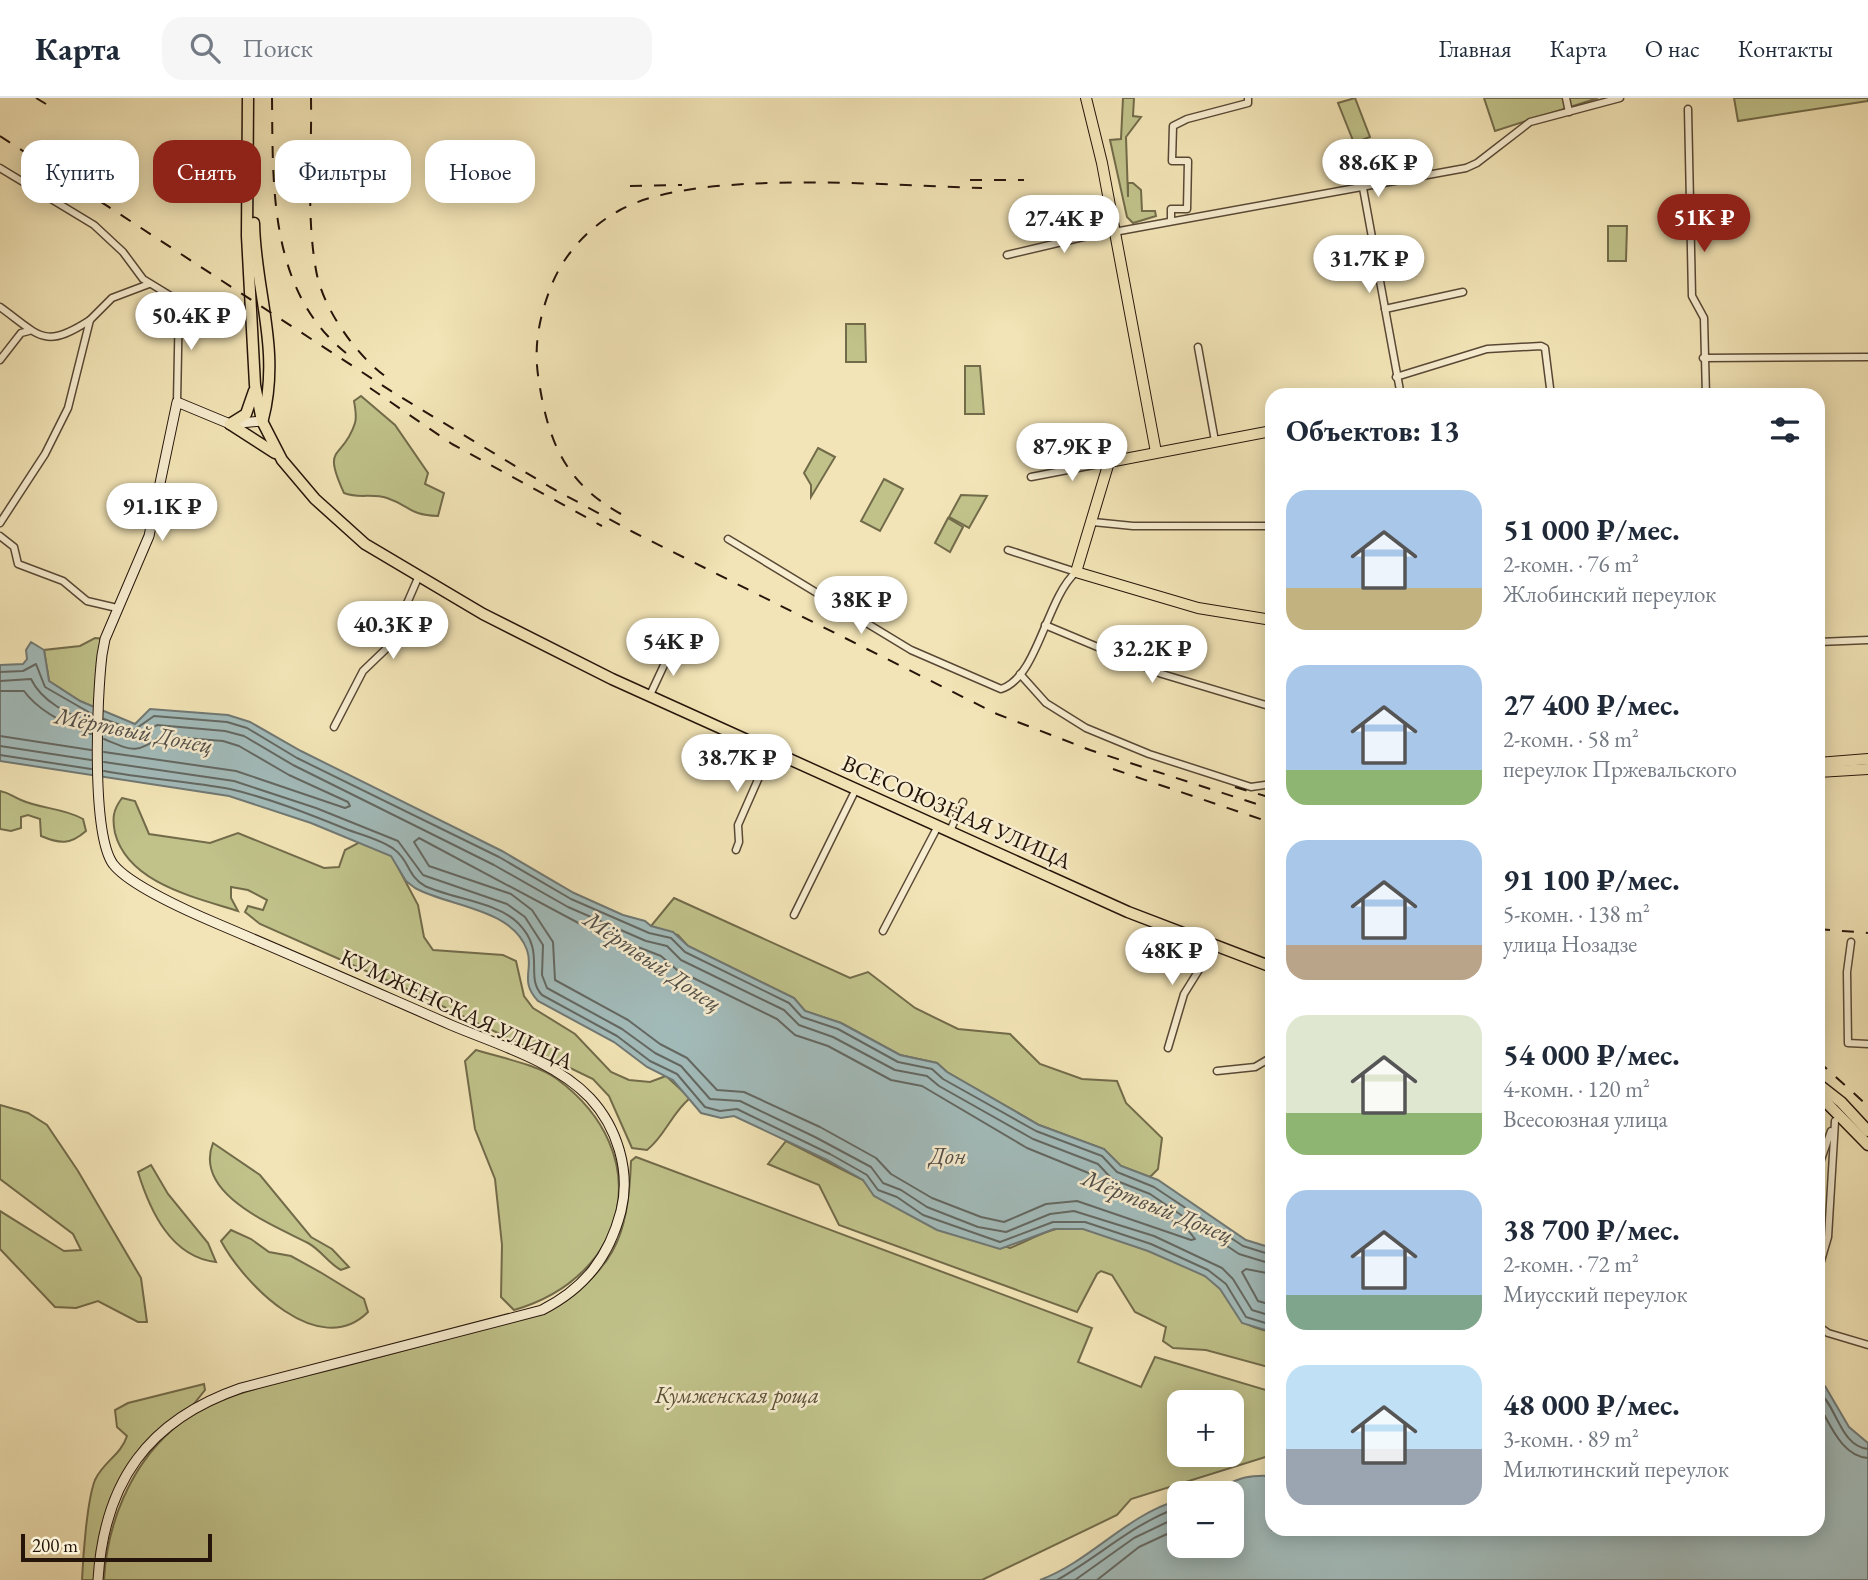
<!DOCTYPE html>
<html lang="ru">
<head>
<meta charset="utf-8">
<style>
	body { margin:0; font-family:"EB Garamond",serif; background:#f6f6f7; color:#1f2937; height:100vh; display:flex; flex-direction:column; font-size:26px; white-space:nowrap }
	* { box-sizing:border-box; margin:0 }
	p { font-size:23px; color:#747a83 }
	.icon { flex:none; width:38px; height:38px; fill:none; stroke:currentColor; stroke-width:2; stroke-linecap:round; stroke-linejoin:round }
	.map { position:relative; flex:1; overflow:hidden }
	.sheet { position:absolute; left:1265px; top:290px; width:560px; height:1148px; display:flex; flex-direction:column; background:#fff; border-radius:21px; box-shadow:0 4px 18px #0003 }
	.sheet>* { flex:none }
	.hud { position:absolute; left:21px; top:42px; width:665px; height:63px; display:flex; gap:14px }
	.fabs { position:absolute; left:1167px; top:1292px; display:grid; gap:14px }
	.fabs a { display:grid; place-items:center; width:77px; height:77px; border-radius:14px; background:#fff; box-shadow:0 4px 18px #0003; font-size:35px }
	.scale { position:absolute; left:21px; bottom:18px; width:191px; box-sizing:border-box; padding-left:7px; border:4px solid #25140a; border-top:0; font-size:19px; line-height:24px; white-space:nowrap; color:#25140a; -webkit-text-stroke:5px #f7edd0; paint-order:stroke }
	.price { position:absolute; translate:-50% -60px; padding:0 16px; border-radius:24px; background:#fff; color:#222; font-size:23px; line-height:46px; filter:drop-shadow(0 2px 4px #0008) }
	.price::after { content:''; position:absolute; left:50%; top:42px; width:21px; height:16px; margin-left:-10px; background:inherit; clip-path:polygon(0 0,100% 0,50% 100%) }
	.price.active { background:#8f2418; color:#fff }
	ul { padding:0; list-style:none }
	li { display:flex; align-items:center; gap:21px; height:175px; padding:0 21px }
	li span { display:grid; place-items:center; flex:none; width:196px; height:140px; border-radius:21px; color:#555 }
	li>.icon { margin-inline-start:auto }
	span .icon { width:84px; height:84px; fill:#fffc; stroke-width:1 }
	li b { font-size:30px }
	h2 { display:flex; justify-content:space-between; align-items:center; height:84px; padding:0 21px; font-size:30px }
	.chip { padding:0 24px; border-radius:21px; background:#fff; box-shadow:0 4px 18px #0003; font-size:24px; line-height:63px }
	.chip.active { background:#8f2418; color:#fff }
	header { display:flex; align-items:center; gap:42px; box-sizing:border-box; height:98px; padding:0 35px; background:#fff; border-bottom:2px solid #e0e1e3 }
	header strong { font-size:33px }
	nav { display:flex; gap:38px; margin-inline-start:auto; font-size:24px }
	.search { width:490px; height:63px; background:#f6f6f7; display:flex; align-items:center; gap:18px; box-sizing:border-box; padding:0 24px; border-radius:21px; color:#747a83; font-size:26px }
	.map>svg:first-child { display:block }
</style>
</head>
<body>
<header>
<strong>Карта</strong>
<div class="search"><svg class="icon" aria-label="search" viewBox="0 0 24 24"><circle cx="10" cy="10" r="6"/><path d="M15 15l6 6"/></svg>Поиск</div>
<nav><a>Главная</a><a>Карта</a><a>О нас</a><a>Контакты</a></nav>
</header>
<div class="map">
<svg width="1868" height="1482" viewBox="0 0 1868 1482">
	<rect width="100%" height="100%" fill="#f2e4b6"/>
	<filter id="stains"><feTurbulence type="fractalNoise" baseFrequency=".00286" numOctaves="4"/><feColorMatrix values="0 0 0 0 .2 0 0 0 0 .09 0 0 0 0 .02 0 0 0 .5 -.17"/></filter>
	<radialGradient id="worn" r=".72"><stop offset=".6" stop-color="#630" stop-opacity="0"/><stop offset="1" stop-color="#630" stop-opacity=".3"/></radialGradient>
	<!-- green -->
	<g fill="#c0c28a" stroke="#726b4a" stroke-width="2" fill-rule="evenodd">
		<path d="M 1123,0 L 1134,0 L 1133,18 L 1141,19 L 1126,39 L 1128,99 L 1128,85 L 1133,85 L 1141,92 L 1142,113 L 1155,113 L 1156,118 L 1133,125 L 1127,119 L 1110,42 L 1121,41 Z"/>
		<path d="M 1355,0 L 1370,39 L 1354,45 L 1338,5 Z"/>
		<path d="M 1484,0 L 1598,0 L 1495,33 Z"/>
		<path d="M 1734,0 L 1868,0 L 1868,3 L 1738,23 Z"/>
		<path d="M 1608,128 L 1627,128 L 1626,163 L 1608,163 Z"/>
		<path d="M 846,226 L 865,226 L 866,264 L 846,264 Z"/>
		<path d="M 965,268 L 980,268 L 984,316 L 965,316 Z"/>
		<path d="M 361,298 L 395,327 L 428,375 L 425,386 L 444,395 L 438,418 C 408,417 411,408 387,400 C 372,395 358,401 344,395 C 321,345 343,363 355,325 C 357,319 355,309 354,303 Z"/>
		<path d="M 818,350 L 835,359 L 811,399 L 811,387 L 804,375 Z"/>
		<path d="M 884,381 L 903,391 L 880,433 L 861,423 Z"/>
		<path d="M 961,397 L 987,398 L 969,430 L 949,419 Z"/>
		<path d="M 948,420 L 963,429 L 950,454 L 935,445 Z"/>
		<path d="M 95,540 L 105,541 L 100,612 L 80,603 L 49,583 L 44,552 L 80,548 Z"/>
		<path d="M 0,693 C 10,695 13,699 21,702 C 41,711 64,710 83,721 L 86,733 C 70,747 60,746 41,738 L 40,721 L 28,717 L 21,719 L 21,730 L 11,733 L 0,731 Z"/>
		<path d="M 122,700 L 135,703 L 149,736 L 210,745 L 238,735 L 324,770 L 339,769 L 345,752 L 360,744 L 392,758 L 418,807 L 424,839 L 433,852 L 503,857 L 516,863 L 524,898 L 533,910 L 575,936 L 611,974 L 629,982 L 650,984 L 666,978 L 690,1000 C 671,1016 665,1038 647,1052 L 632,1050 L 609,998 L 593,981 L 409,892 L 260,826 L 245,814 L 248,808 L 263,812 L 267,802 L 248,792 L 231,789 L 231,800 L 238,813 C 194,799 128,785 115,735 C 112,720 113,712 122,700 Z"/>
		<path d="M 674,800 L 850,880 L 868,874 L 915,910 L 958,931 L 1010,936 L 1040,966 L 1082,981 L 1117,983 L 1126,1005 L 1162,1040 L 1158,1071 L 1150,1079 L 1121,1068 L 1104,1051 L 1039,1027 L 947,974 L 937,965 L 900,957 L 841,925 L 805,913 L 794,900 L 688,848 L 678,837 L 651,828 Z"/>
		<path d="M 476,952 C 498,959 539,967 557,981 C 657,1055 631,1178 514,1212 L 501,1199 L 502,1147 L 495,1081 L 475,1031 L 465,963 Z"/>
		<path d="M 0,1007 L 28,1015 L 47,1027 L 78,1073 L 141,1180 L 147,1224 L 138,1224 L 98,1203 L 76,1210 L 55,1209 L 0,1151 L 0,1113 L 64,1153 L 81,1152 L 73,1136 L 0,1081 Z"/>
		<path d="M 786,1043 L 863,1082 C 892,1120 964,1135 1010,1150 C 1030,1142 1048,1130 1070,1129 C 1095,1128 1196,1168 1215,1185 C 1242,1209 1225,1225 1272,1234 L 1272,1270 L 1206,1252 L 1173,1250 L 1163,1243 L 1166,1229 L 1135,1214 L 1112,1177 L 1101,1173 L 1097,1176 L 1077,1214 L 839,1127 L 819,1087 L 768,1066 Z"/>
		<path d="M 213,1045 L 260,1077 L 311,1139 L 332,1151 L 349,1169 L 341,1172 C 328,1165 321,1152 308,1145 C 273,1127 193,1096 213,1045 Z"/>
		<path d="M 636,1059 L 1092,1230 L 1078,1264 L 1141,1289 L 1155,1259 L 1266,1292 L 1272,1300 L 1272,1357 L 1131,1401 L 1117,1417 L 982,1482 L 104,1482 C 107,1426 130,1369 172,1332 C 214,1294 292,1282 345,1268 C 412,1250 478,1233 545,1215 C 613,1173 628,1143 631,1063 ZM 1180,1304 L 1232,1304 L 1232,1356 L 1180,1356 Z"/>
		<path d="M 151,1067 L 168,1096 L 208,1145 L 216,1164 C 171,1159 150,1113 138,1074 Z"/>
		<path d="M 231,1132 L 251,1141 L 269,1154 L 291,1158 L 320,1174 L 364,1201 L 368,1214 C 319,1263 244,1186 221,1143 Z"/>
		<path d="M 204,1286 L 205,1292 L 189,1312 L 141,1354 L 99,1442 L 95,1482 L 82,1482 C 83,1459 87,1402 95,1382 C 103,1364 121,1357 127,1338 L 117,1329 L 115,1312 L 128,1305 Z"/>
	</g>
	<!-- water -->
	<g fill="#a2bbba" stroke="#707874" stroke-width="2">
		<path d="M 31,544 L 44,552 L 49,583 L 80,603 L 135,626 L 150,611 L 228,617 L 250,624 L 301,653 L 502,753 L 574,795 L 623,817 L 645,823 L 651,828 L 673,834 L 688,848 L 794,900 L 805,913 L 841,925 L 900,957 L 937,965 L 947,974 L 1039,1027 L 1104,1051 L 1121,1068 L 1158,1082 L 1246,1142 L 1272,1150 L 1272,1234 L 1242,1225 L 1220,1191 L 1205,1178 L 1148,1153 L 1083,1131 L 1054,1131 L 1000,1151 L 937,1132 L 874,1098 L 863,1082 L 827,1062 L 734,1018 L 721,1020 L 701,1015 L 673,982 L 647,969 L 614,944 L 538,903 C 519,883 534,871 527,852 C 512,810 450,809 415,790 L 406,783 L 391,758 L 311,725 L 229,698 L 0,663 L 0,567 L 23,566 L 27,561 L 26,552 Z"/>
		<path d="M 1818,1286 L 1825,1288 L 1849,1329 L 1868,1345 L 1868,1482 L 1040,1482 C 1091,1463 1126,1417 1179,1402 L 1180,1447 L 1232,1447 L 1232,1395 L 1204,1395 C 1235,1385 1237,1376 1272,1378 L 1272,1432 L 1818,1432 Z"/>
	</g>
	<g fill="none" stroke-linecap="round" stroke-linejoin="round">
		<!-- shore -->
		<g stroke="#646862" stroke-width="2">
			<path d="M 0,574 L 23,573 L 36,566 L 45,589 L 92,616"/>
			<path d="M 0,583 L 31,581 C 42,604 68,616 92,625"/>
			<path d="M 0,593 L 24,593 C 39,614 67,627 91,636"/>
			<path d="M 104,621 L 134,632 L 154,618 L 227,624 L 247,630 L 297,660 L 499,759 L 571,801 L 649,835 L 671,840 L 685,854 L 789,905 L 802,919 L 838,931 L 898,964 L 932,971 L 943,981 L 1036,1033 L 1102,1058 L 1117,1074 L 1154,1089 L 1243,1148 L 1272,1157"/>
			<path d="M 104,630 C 134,642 130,646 157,627 L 225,633 L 244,638 L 293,667 L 494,767 L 568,809 L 646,843 L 667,848 L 681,862 L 784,912 L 799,927 L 833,939 L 895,972 L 927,978 L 939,988 L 1033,1041 L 1098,1066 L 1112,1081 L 1150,1096 L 1239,1156 L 1272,1166"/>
			<path d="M 0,638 L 91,652"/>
			<path d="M 0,648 L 91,662"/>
			<path d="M 104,654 L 236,673 L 345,710 L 350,708 L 348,704 L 289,677 L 239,648 L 223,643 L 161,638 C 136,657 131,652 104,641"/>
			<path d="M 0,657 L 91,671"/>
			<path d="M 104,664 L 234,683 L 316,710 L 398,743 L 423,777 L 507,806 L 525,819 L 543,847 L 542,877 L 547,890 L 622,931 L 655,955 L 681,968 L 710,1001 L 740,1003 L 815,1039 L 871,1069 L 883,1085 L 901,1092 L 927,1109 L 978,1129 L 1006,1134 L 1050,1116 L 1074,1113 L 1154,1138 L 1222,1170 L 1233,1181 L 1252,1212 L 1272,1218"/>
			<path d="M 104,673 C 146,681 189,683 230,691 C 269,700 309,716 346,731 C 361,737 383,742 395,752 C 409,762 408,779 425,788 C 453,801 497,804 518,825 C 547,854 524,878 542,897 L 617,938 L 650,963 L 677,976 L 705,1009 L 720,1013 L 737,1011 L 830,1056 L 867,1077 L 878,1092 L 897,1099 L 923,1117 L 1000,1144 L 1053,1124 L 1085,1124 L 1151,1146 L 1208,1172 L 1226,1186 L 1246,1219 L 1272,1227"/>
			<path d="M 419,740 L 584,828 L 661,858 L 677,872 L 777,921 L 795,937 L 828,948 L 891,982 L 922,988 L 1027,1050 L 1091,1076 L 1108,1091 L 1144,1105 L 1188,1132 L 1195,1141 L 1191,1142 L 1077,1103 L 1046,1106 L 1004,1124 L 981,1119 L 932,1100 L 891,1076 L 876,1060 L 820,1029 L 744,994 L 717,992 L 687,960 L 660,946 L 628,922 L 555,882 L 553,844 L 532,812 L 511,796 L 429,768 L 414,744 Z"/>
			<path d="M 1272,1176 L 1246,1171 L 1242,1174 L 1258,1203 L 1272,1207"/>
			<path d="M 1818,1293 C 1837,1308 1840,1348 1868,1351"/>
			<path d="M 1818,1306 C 1830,1325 1841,1358 1868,1360"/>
			<path d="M 1057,1482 C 1099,1459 1133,1425 1180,1409"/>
			<path d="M 1075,1482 L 1134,1440 L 1180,1418"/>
			<path d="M 1097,1482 L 1139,1449 L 1180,1430"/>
		</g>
		<defs>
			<g id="street">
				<path d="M 1566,0 L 1569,14"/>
				<path d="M 1688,11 L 1692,198 L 1704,220 L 1706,298"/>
				<path d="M 0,70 L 94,127 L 123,154 L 143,181 L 179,203 L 177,304"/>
				<path d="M 1363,90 L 1401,298"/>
				<path d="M 1171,123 L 1171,111 L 1187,111 L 1188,63 L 1172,63 L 1173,28 L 1187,21 L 1248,5 L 1248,0"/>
				<path d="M 1114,134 L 1466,70 L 1477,65 L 1530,24 L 1620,0"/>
				<path d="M 1007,157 L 1113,132"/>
				<path d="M 0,209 C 40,238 44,252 90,222"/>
				<path d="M 1385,211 L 1463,194"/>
				<path d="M 1198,249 L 1215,343"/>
				<path d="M 1703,260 L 1868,259"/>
				<path d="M 0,262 L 21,235 L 29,233"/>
				<path d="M 1396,279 L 1487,251 L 1541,248 L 1545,250 L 1551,298"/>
				<path d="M 1031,379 L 1109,364"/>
				<path d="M 1093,424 L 1133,428 L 1272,428"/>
				<path d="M 0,425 L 45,356 L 68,310 L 90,222 L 112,200 L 149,186"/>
				<path d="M 0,438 L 14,449 L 18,466 L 63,483 L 87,503 L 117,510"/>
				<path d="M 728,441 L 911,552 L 1001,591 C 1038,579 1046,501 1076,474"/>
				<path d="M 1008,452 L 1076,474"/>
				<path d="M 1045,527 L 1162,576 L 1272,609"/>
				<path d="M 1818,544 L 1868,542"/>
				<path d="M 1020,576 L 1046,605 L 1086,630 L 1149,656 L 1251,689 L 1272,686"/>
				<path d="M 650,597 L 672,550"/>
				<path d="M 334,629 L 363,573 L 388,549 L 418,480"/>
				<path d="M 950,733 L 963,704"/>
				<path d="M 736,752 L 739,744 L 738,727 L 771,652"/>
				<path d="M 794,817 L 856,691"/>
				<path d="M 883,833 L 938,728"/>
				<path d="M 1851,844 L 1847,874 L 1848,945 L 1868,946"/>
				<path d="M 1168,950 L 1184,896 L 1215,846"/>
				<path d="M 1217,973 L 1255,969 L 1272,959"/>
				<path d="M 1818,1070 L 1831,1033"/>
				<path d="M 1818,1173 L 1828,1139 L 1835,1023"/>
				<path d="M 1818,1228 L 1828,1235 L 1868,1247"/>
			</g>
			<path id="secondary" d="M 98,1482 C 104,1384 148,1322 241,1290 L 542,1212 C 585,1190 609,1159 621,1113 C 631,1073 617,1029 590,1000 C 555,963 496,946 451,927 C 373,893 296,859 218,826 C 192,815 129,787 113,766 C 91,735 97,599 102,557 L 105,541 L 149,438 L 177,304 L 230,326 L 262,323"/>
			<g id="primary">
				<path d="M 1086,0 L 1102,65 L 1156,354"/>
				<path d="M 1272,333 L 1109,364 L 1076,474 L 1198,510 L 1272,522"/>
				<path d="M 1818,665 L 1868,661"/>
				<path d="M 1818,674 L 1868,671"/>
			</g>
			<g id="highway">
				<path d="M 248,0 L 247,138 L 255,287 L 262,323 L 282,362 L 315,401 L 365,446 L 483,516 L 612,581 L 1128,814 L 1272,869"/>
				<path d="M 254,125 C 255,192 281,251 263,321"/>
				<path d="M 230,326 L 275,355"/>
				<path d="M 230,326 L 246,316 L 254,293"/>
				<path d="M 1818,986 L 1841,1004 L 1868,1033"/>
				<path d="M 1818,996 L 1868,1047"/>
			</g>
		</defs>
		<!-- street casing -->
		<use href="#street" stroke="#584835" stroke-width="9"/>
		<!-- secondary casing -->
		<use href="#secondary" stroke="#25140a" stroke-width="11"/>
		<!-- primary casing -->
		<use href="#primary" stroke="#25140a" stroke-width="12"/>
		<!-- highway casing -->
		<use href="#highway" stroke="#25140a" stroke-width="13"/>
		<!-- street -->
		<use href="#street" stroke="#f7edd0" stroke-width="6"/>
		<!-- secondary -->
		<use href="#secondary" stroke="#f7edd0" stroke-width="9"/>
		<!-- primary -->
		<use href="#primary" stroke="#f2e4b6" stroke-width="10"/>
		<!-- highway -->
		<use href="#highway" stroke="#f2e4b6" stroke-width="10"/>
		<!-- rail -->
		<g stroke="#25140a" stroke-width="2" stroke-dasharray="12 12" stroke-linecap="butt">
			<path d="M 36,0 L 46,6"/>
			<path d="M 272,0 C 273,90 269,193 346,255"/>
			<path d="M 311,0 C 312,56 306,117 316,172 C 322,209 355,256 385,278"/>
			<path d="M 0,38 L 394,295 L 550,389 L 635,435 L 997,616 L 1090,652 L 1272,711"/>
			<path d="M 970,82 L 1024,82"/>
			<path d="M 630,88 L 682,87"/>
			<path d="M 370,290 L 452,346 L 602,428"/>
			<path d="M 621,416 C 563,384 547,340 538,277 C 534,248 539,221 549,194 C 561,159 587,130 620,112 C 696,70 892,88 982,90"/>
			<path d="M 1113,671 L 1272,725"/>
			<path d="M 1235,689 L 1272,700"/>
			<path d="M 1818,831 L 1868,835"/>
			<path d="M 1818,963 L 1868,1008"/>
		</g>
	</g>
	<g text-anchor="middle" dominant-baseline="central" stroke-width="5" stroke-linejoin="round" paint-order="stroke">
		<!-- street labels -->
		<g font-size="23" fill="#25140a" stroke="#f7edd0">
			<text transform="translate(957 714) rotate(24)">ВСЕСОЮЗНАЯ УЛИЦА</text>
			<text transform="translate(457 911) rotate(25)">КУМЖЕНСКАЯ УЛИЦА</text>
		</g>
		<!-- park labels -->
		<g font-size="23" font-style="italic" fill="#5b5137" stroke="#f7edd0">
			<text x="737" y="1297">Кумженская роща</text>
		</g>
		<!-- water labels -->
		<g font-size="24" font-style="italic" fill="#514e48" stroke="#f7edd0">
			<text transform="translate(134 632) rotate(11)">Мёртвый Донец</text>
			<text transform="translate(653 863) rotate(34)">Мёртвый Донец</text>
			<text x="948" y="1057">Дон</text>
			<text transform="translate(1158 1108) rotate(22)">Мёртвый Донец</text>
		</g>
	</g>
	<rect width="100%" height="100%" filter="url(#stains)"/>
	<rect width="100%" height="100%" fill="url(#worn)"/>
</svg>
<div class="fabs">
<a>+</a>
<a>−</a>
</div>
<div class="scale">200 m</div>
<b class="price" style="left:1378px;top:101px">88.6K ₽</b>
<b class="price active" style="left:1704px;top:156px">51K ₽</b>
<b class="price" style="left:1064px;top:157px">27.4K ₽</b>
<b class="price" style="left:1369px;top:197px">31.7K ₽</b>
<b class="price" style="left:191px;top:254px">50.4K ₽</b>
<b class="price" style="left:1072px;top:385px">87.9K ₽</b>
<b class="price" style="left:162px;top:445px">91.1K ₽</b>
<b class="price" style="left:861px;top:538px">38K ₽</b>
<b class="price" style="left:393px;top:563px">40.3K ₽</b>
<b class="price" style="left:673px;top:580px">54K ₽</b>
<b class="price" style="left:1152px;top:587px">32.2K ₽</b>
<b class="price" style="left:737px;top:696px">38.7K ₽</b>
<b class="price" style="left:1172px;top:889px">48K ₽</b>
<div class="hud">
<a class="chip">Купить</a>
<a class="chip active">Снять</a>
<a class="chip">Фильтры</a>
<a class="chip">Новое</a>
</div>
<section class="sheet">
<h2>Объектов: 13<svg class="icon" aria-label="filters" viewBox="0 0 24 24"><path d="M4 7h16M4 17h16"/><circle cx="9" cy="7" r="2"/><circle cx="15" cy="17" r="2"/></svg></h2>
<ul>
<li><span style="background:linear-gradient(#a9c7e8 70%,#c2b280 0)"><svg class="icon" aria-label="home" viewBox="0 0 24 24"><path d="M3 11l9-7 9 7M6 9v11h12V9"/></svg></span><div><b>51 000 ₽/мес.</b><p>2-комн. · 76 m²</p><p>Жлобинский переулок</p></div></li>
<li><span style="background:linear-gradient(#a9c7e8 75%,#8fb573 0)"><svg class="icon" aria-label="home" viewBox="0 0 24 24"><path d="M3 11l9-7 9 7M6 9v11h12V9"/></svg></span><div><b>27 400 ₽/мес.</b><p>2-комн. · 58 m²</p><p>переулок Пржевальского</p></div></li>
<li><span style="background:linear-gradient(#a9c7e8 75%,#b9a48a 0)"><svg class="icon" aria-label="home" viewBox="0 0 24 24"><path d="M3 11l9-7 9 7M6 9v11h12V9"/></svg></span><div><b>91 100 ₽/мес.</b><p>5-комн. · 138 m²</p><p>улица Нозадзе</p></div></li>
<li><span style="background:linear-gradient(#dfe7d0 70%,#8fb573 0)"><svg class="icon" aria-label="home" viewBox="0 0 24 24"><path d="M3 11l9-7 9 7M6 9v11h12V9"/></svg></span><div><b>54 000 ₽/мес.</b><p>4-комн. · 120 m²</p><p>Всесоюзная улица</p></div></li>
<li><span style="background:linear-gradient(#a9c7e8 75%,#7fa58c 0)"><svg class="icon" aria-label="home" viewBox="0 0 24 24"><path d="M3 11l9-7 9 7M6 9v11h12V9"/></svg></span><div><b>38 700 ₽/мес.</b><p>2-комн. · 72 m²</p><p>Миусский переулок</p></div></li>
<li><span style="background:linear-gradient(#bfe0f5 60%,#9aa5b1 0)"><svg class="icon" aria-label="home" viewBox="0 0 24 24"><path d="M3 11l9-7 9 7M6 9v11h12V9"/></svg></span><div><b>48 000 ₽/мес.</b><p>3-комн. · 89 m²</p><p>Милютинский переулок</p></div></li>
</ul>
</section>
</div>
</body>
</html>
